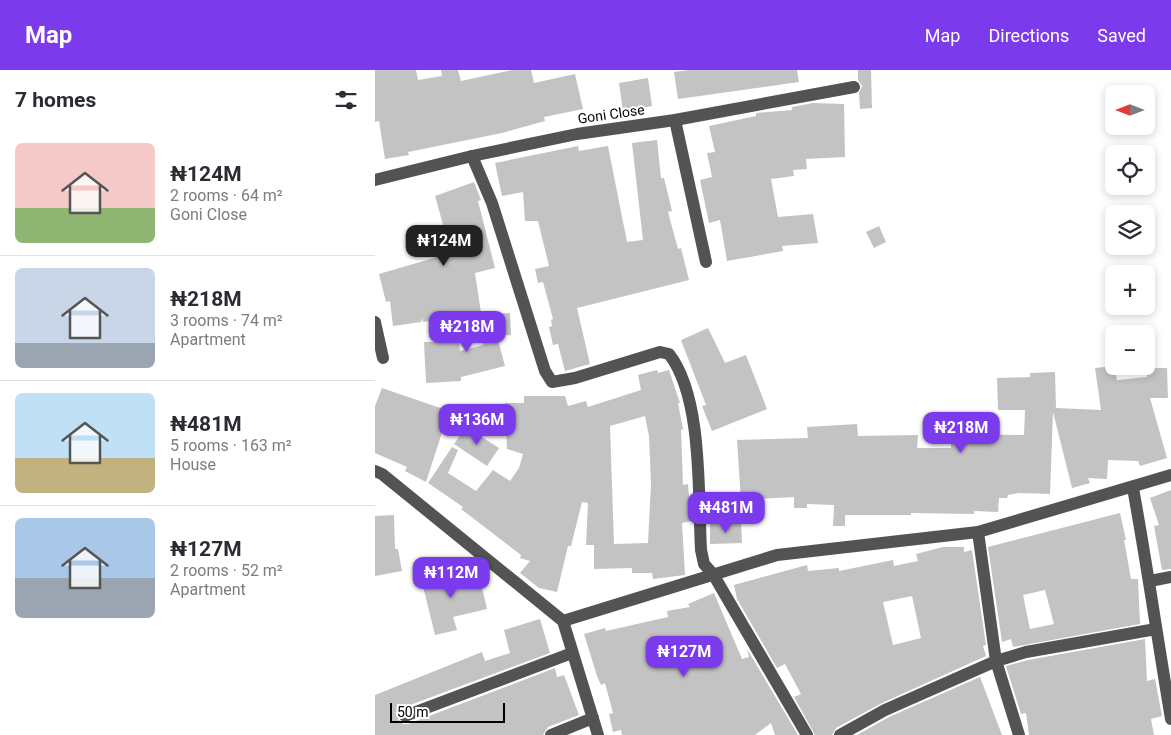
<!DOCTYPE html>
<html lang="en">
<head>
<meta charset="utf-8">
<style>
	body { margin:0; font-family:Roboto,sans-serif; background:#f2f2f3; color:#2b2b33; height:100vh; display:flex; flex-direction:column; font-size:19px; white-space:nowrap }
	* { box-sizing:border-box; margin:0 }
	p { font-size:16px; color:#7c7c81 }
	.icon { flex:none; width:28px; height:28px; fill:none; stroke:currentColor; stroke-width:2; stroke-linecap:round; stroke-linejoin:round }
	.map { position:relative; flex:1; overflow:hidden }
	.sheet { display:flex; flex-direction:column; background:#fff; width:375px }
	.sheet>* { flex:none }
	.needle { width:32px; rotate:270deg }
	.tools { position:absolute; left:730px; top:15px; display:grid; gap:10px }
	.tools a { display:grid; place-items:center; width:50px; height:50px; border-radius:8px; background:#fff; box-shadow:0 2px 8px #0003; font-size:25px }
	.scale { position:absolute; left:15px; bottom:12px; width:115px; box-sizing:border-box; padding-left:5px; border:2px solid #000; border-top:0; font-size:14px; line-height:18px; white-space:nowrap; color:#000; -webkit-text-stroke:4px #fff; paint-order:stroke }
	.price { position:absolute; translate:-50% -42px; padding:0 11px; border-radius:10px; background:#7c3aed; color:#fff; font-size:16px; line-height:32px; filter:drop-shadow(0 1px 2px #0008) }
	.price::after { content:''; position:absolute; left:50%; top:30px; width:15px; height:11px; margin-left:-8px; background:inherit; clip-path:polygon(0 0,100% 0,50% 100%) }
	.price.current { background:#222; color:#fff }
	ul { padding:0; list-style:none }
	li { display:flex; align-items:center; gap:15px; height:125px; padding:0 15px }
	li+li { border-top:1px solid #e1e1e2 }
	li span { display:grid; place-items:center; flex:none; width:140px; height:100px; border-radius:8px; color:#555 }
	li>.icon { margin-inline-start:auto }
	span .icon { width:60px; height:60px; fill:#fffc; stroke-width:1 }
	li b { font-size:21px }
	h2 { display:flex; justify-content:space-between; align-items:center; height:60px; padding:0 15px; font-size:21px }
	header { display:flex; align-items:center; gap:30px; box-sizing:border-box; height:70px; padding:0 25px; background:#7c3aed; color:#fff }
	header strong { font-size:24px }
	nav { display:flex; gap:28px; margin-inline-start:auto; font-size:18px }
	main { display:flex; flex:1; min-height:0 }
	.map>svg:first-child { display:block }
</style>
</head>
<body>
<header>
<strong>Map</strong>
<nav><a>Map</a><a>Directions</a><a>Saved</a></nav>
</header>
<main>
<section class="sheet">
<h2>7 homes<svg class="icon" aria-label="filters" viewBox="0 0 24 24"><path d="M4 7h16M4 17h16"/><circle cx="9" cy="7" r="2"/><circle cx="15" cy="17" r="2"/></svg></h2>
<ul>
<li><span style="background:linear-gradient(#f6c9c9 65%,#8fb573 0)"><svg class="icon" aria-label="home" viewBox="0 0 24 24"><path d="M3 11l9-7 9 7M6 9v11h12V9"/></svg></span><div><b>₦124M</b><p>2 rooms · 64 m²</p><p>Goni Close</p></div></li>
<li><span style="background:linear-gradient(#c9d6e8 75%,#9aa5b1 0)"><svg class="icon" aria-label="home" viewBox="0 0 24 24"><path d="M3 11l9-7 9 7M6 9v11h12V9"/></svg></span><div><b>₦218M</b><p>3 rooms · 74 m²</p><p>Apartment</p></div></li>
<li><span style="background:linear-gradient(#bfe0f5 65%,#c2b280 0)"><svg class="icon" aria-label="home" viewBox="0 0 24 24"><path d="M3 11l9-7 9 7M6 9v11h12V9"/></svg></span><div><b>₦481M</b><p>5 rooms · 163 m²</p><p>House</p></div></li>
<li><span style="background:linear-gradient(#a9c7e8 60%,#9aa5b1 0)"><svg class="icon" aria-label="home" viewBox="0 0 24 24"><path d="M3 11l9-7 9 7M6 9v11h12V9"/></svg></span><div><b>₦127M</b><p>2 rooms · 52 m²</p><p>Apartment</p></div></li>
</ul>
</section>
<div class="map">
<svg width="796" height="665" viewBox="0 0 796 665">
	<rect width="100%" height="100%" fill="#fff"/>
	<!-- building -->
	<g fill="#c3c3c3" fill-rule="evenodd">
		<path d="M 0,0 L 41,0 L 43,10 L 67,6 L 66,0 L 83,0 L 86,11 L 137,0 L 156,0 L 159,13 L 200,4 L 208,39 L 169,47 L 170,51 L 127,63 L 33,82 L 34,85 L 10,89 L 4,51 L 0,52 Z"/>
		<path d="M 314,0 L 422,0 L 424,12 L 303,29 L 299,2 Z"/>
		<path d="M 483,0 L 496,0 L 497,38 L 485,39 L 484,23 L 487,16 L 483,10 Z"/>
		<path d="M 273,8 L 277,36 L 248,41 L 244,13 Z"/>
		<path d="M 438,33 L 469,34 L 470,87 L 431,89 L 432,99 L 418,100 L 419,106 L 396,109 L 403,147 L 438,144 L 443,173 L 407,176 L 408,181 L 352,191 L 345,150 L 334,153 L 325,110 L 337,107 L 332,83 L 340,82 L 334,56 L 381,46 L 381,43 L 417,40 L 417,37 Z"/>
		<path d="M 282,70 L 286,108 L 289,108 L 297,141 L 293,142 L 303,179 L 306,178 L 314,210 L 202,238 L 215,294 L 190,301 L 183,274 L 178,275 L 174,257 L 177,256 L 176,250 L 178,249 L 168,212 L 163,213 L 160,199 L 174,196 L 163,151 L 150,151 L 148,122 L 127,126 L 120,93 L 203,76 L 204,81 L 233,76 L 252,172 L 268,170 L 257,73 Z"/>
		<path d="M 99,112 L 106,130 L 103,131 L 120,198 L 100,203 L 106,243 L 48,252 L 48,248 L 46,252 L 18,256 L 15,231 L 11,232 L 4,204 L 76,183 L 60,126 Z"/>
		<path d="M 504,156 L 511,172 L 499,178 L 491,162 Z"/>
		<path d="M 135,243 L 136,265 L 122,266 L 130,296 L 86,307 L 86,311 L 51,313 L 49,272 L 84,271 L 85,281 L 108,275 L 107,244 Z"/>
		<path d="M 333,258 L 350,293 L 371,285 L 392,339 L 337,361 L 327,336 L 331,335 L 306,270 Z"/>
		<path d="M 739,296 L 742,310 L 772,307 L 772,298 L 792,298 L 793,328 L 775,328 L 792,388 L 765,396 L 763,391 L 733,390 L 732,409 L 713,408 L 715,413 L 697,418 L 678,342 L 675,424 L 644,423 L 633,425 L 632,428 L 624,428 L 623,442 L 599,441 L 599,444 L 536,443 L 536,445 L 470,445 L 470,456 L 458,456 L 459,435 L 432,434 L 432,438 L 419,438 L 419,427 L 366,430 L 362,370 L 433,368 L 432,357 L 482,354 L 483,366 L 543,365 L 542,378 L 576,378 L 576,364 L 649,365 L 650,340 L 623,340 L 622,308 L 655,307 L 655,303 L 680,302 L 681,338 L 726,340 L 720,298 Z"/>
		<path d="M 282,300 L 283,303 L 294,300 L 305,333 L 303,333 L 308,359 L 306,360 L 308,415 L 313,414 L 316,451 L 307,453 L 310,505 L 278,509 L 277,503 L 257,503 L 257,498 L 219,499 L 219,475 L 211,475 L 213,433 L 207,432 L 196,476 L 193,476 L 182,522 L 164,518 L 145,503 L 155,491 L 145,488 L 146,485 L 86,439 L 88,437 L 53,413 L 77,377 L 83,380 L 73,403 L 101,421 L 118,400 L 135,411 L 144,398 L 148,384 L 132,379 L 130,333 L 149,333 L 149,326 L 190,326 L 193,336 L 211,331 L 213,337 L 266,320 L 263,305 ZM 270,346 L 274,366 L 276,414 L 273,473 L 239,474 L 235,356 Z"/>
		<path d="M 7,318 L 74,341 L 51,412 L 30,401 L 32,397 L 0,383 L 0,336 Z"/>
		<path d="M 91,357 L 124,378 L 112,396 L 79,374 Z"/>
		<path d="M 796,420 L 796,499 L 787,500 L 779,456 L 784,455 L 775,428 Z"/>
		<path d="M 745,443 L 751,470 L 749,470 L 756,509 L 763,509 L 765,554 L 638,577 L 636,569 L 627,572 L 613,477 ZM 670,520 L 679,554 L 655,559 L 648,525 Z"/>
		<path d="M 19,445 L 20,479 L 23,479 L 27,501 L 0,506 L 0,446 Z"/>
		<path d="M 366,453 L 367,473 L 335,474 L 335,454 Z"/>
		<path d="M 568,477 L 589,477 L 589,482 L 597,480 L 611,575 L 608,576 L 611,586 L 507,633 L 461,658 L 457,665 L 440,665 L 419,627 L 426,624 L 410,594 L 402,598 L 362,529 L 359,515 L 432,495 L 433,501 L 464,498 L 464,501 L 518,490 L 519,496 L 543,491 L 541,484 ZM 537,526 L 546,568 L 518,575 L 508,532 Z"/>
		<path d="M 67,499 L 70,513 L 104,505 L 112,539 L 78,547 L 82,560 L 60,565 L 45,504 Z"/>
		<path d="M 339,523 L 367,589 L 374,587 L 372,579 L 423,665 L 400,665 L 396,653 L 380,665 L 247,665 L 246,660 L 238,662 L 234,644 L 238,643 L 230,613 L 226,615 L 222,606 L 209,564 L 230,558 L 231,561 L 293,547 L 292,541 L 315,537 L 313,534 Z"/>
		<path d="M 165,549 L 175,583 L 27,638 L 22,644 L 23,649 L 28,654 L 33,654 L 180,598 L 182,607 L 189,605 L 204,645 L 173,657 L 168,665 L 0,665 L 0,625 L 107,582 L 110,591 L 135,583 L 129,560 Z"/>
		<path d="M 770,569 L 772,611 L 780,609 L 787,646 L 776,649 L 779,665 L 654,665 L 651,643 L 646,644 L 631,596 L 653,590 Z"/>
		<path d="M 605,607 L 627,665 L 482,665 L 514,647 Z"/>
	</g>
	<g fill="none" stroke-linecap="round" stroke-linejoin="round">
		<!-- minor -->
		<g stroke="#535353" stroke-width="12">
			<path d="M 300,50 L 331,192"/>
			<path d="M 97,86 L 117,133 L 170,301 L 177,312 L 200,308 L 285,282 L 294,284 C 328,327 323,426 326,480 L 329,494 L 338,504 L 432,665"/>
			<path d="M 0,110 L 97,86 L 202,64 L 300,50 L 479,17"/>
			<path d="M 0,252 L 8,288"/>
			<path d="M 0,401 L 7,404 L 188,551 L 223,665"/>
			<path d="M 758,418 C 772,495 783,572 796,649"/>
			<path d="M 603,462 L 621,591 L 644,665"/>
			<path d="M 775,511 L 796,507"/>
			<path d="M 188,551 L 402,485 L 603,462 L 796,405"/>
			<path d="M 30,646 L 197,583"/>
			<path d="M 176,665 L 218,648"/>
			<path d="M 465,665 L 510,640 L 621,591 L 651,582 L 781,559"/>
		</g>
	</g>
	<g text-anchor="middle" dominant-baseline="central" stroke-width="4" stroke-linejoin="round" paint-order="stroke">
		<!-- street labels -->
		<g font-size="14" fill="#000" stroke="#fff">
			<text transform="translate(236 44) rotate(-8)">Goni Close</text>
		</g>
	</g>
</svg>
<div class="tools">
<a><svg class="needle" viewBox="-14 -14 28 28"><path d="M0-13l5 13h-10z" fill="#e53935"/><path d="M0 13l5-13h-10z" fill="#7c7c81"/></svg></a>
<a><svg class="icon" aria-label="locate" viewBox="0 0 24 24"><circle cx="12" cy="12" r="6"/><path d="M12 2v4M12 18v4M2 12h4M18 12h4"/></svg></a>
<a><svg class="icon" aria-label="layers" viewBox="0 0 24 24"><path d="M12 4l9 5-9 5-9-5zM3 14l9 5 9-5"/></svg></a>
<a>+</a>
<a>−</a>
</div>
<div class="scale">50 m</div>
<b class="price current" style="left:69px;top:197px">₦124M</b>
<b class="price" style="left:92px;top:283px">₦218M</b>
<b class="price" style="left:102px;top:376px">₦136M</b>
<b class="price" style="left:586px;top:384px">₦218M</b>
<b class="price" style="left:351px;top:464px">₦481M</b>
<b class="price" style="left:76px;top:529px">₦112M</b>
<b class="price" style="left:309px;top:608px">₦127M</b>
</div>
</main>
</body>
</html>
